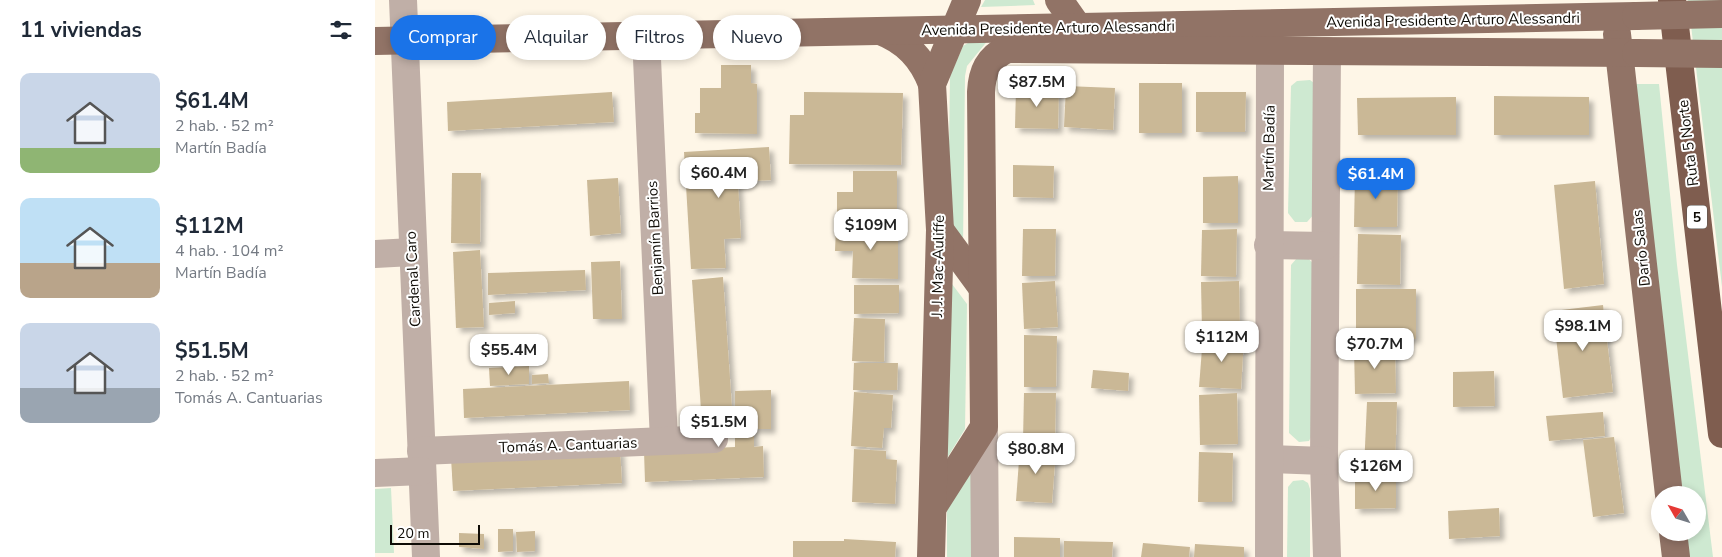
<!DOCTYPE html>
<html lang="es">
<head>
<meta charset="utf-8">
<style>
	body { margin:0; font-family:"Nunito Sans",sans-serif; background:#f6f6f7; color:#1f2937; height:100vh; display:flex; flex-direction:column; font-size:19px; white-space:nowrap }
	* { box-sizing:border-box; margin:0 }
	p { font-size:16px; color:#747a83 }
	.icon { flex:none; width:28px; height:28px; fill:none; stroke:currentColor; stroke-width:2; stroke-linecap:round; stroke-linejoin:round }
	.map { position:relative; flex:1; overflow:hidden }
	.drawer { display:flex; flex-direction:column; background:#fff; width:375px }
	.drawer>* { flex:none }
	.banner { position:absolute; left:15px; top:15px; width:475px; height:45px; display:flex; gap:10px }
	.needle { width:32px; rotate:309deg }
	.controls { position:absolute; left:1276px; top:486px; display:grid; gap:10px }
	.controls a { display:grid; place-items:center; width:55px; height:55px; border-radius:50%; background:#fff; box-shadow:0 2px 8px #0003; font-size:25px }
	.scale { position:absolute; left:15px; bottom:12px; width:90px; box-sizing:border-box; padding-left:5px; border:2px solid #0f0c06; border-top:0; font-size:14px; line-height:18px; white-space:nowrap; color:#0f0c06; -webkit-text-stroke:4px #fff; paint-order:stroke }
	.price { position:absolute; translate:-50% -42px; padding:0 11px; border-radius:10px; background:#fff; color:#222; font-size:16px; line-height:32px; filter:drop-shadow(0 1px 2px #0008) }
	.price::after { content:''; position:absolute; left:50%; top:30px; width:15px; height:11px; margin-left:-8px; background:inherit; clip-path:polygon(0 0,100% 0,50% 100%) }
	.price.current { background:#1a73e8; color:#fff }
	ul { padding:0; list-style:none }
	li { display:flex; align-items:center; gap:15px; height:125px; padding:0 20px }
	li span { display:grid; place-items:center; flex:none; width:140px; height:100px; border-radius:10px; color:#555 }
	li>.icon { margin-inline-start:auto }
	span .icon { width:60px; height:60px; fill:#fffc; stroke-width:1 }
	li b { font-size:21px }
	h2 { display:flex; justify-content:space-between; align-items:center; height:60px; padding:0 20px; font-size:21px }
	.chip { padding:0 18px; border-radius:22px; background:#fff; box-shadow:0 2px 8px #0003; font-size:18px; line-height:45px }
	.chip.current { background:#1a73e8; color:#fff }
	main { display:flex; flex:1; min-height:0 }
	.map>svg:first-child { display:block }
</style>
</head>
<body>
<main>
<section class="drawer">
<h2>11 viviendas<svg class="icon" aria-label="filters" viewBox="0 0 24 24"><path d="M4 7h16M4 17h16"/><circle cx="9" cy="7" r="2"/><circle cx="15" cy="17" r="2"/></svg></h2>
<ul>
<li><span style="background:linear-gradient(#c9d6e8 75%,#8fb573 0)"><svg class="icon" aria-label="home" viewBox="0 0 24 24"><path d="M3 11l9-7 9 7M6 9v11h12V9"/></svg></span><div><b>$61.4M</b><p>2 hab. · 52 m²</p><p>Martín Badía</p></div></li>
<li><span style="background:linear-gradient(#bfe0f5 65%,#b9a48a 0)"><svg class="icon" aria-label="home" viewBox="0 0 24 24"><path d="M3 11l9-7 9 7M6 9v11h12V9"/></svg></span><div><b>$112M</b><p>4 hab. · 104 m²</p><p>Martín Badía</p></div></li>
<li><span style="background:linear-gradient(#c9d6e8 65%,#9aa5b1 0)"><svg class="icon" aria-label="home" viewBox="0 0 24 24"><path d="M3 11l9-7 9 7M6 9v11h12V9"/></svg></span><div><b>$51.5M</b><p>2 hab. · 52 m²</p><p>Tomás A. Cantuarias</p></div></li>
</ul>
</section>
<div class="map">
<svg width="1347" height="557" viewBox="0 0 1347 557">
	<defs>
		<filter id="shadow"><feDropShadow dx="4.5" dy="4.5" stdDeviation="2.5" flood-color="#0004"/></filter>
	</defs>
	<rect width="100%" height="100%" fill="#fef6e7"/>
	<!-- green -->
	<g fill="#cee9d1">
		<path d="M 610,0 L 658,0 L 660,5 L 606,7 Z"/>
		<path d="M 1313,0 L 1347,0 L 1347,287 Z"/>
		<path d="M 614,39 L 592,66 L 590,76 L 588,246 L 573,222 L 575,76 L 588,46 L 593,43 Z"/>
		<path d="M 935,80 L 939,83 L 940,213 L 932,222 L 920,222 L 913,213 L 916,86 L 922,81 Z"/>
		<path d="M 1260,84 L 1284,84 L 1302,265 L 1338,557 L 1312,557 L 1309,533 L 1322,532 L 1322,495 L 1305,495 Z"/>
		<path d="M 922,258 L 933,258 L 941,267 L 936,437 L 934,441 L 924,442 L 914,433 L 916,265 Z"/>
		<path d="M 571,276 L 592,304 L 590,429 L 569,463 Z"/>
		<path d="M 596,469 L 598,557 L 572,557 L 572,510 Z"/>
		<path d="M 928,480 L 933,483 L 935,489 L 935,557 L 912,557 L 913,487 L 918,481 Z"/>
		<path d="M 16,488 L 19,553 L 0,553 L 0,489 Z"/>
	</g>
	<!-- building -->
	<g fill="#cab896" filter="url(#shadow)">
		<path d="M 346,65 L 376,65 L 376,83 L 382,84 L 382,134 L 320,133 L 320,113 L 325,113 L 325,88 L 346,88 Z"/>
		<rect x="764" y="83" width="43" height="50"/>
		<path d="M 691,86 L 740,88 L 738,130 L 689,127 Z"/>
		<path d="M 641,87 L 684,88 L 683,129 L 640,128 Z"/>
		<path d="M 237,92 L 239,122 L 73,131 L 72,102 Z"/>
		<path d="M 429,92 L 528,93 L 526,165 L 414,164 L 415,115 L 429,115 Z"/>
		<path d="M 821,92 L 871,92 L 870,132 L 821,132 Z"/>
		<path d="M 1119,96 L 1214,97 L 1214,135 L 1119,135 Z"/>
		<path d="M 1081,97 L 1081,135 L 983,135 L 982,98 Z"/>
		<path d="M 394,147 L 396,180 L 363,182 L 366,238 L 349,239 L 351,268 L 316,269 L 309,152 Z"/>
		<path d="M 638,165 L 679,166 L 678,198 L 638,197 Z"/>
		<path d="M 478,171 L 522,171 L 522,225 L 462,225 L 462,192 L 478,192 Z"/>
		<path d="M 77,173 L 106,173 L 105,244 L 76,243 Z"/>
		<path d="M 980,174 L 1023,174 L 1022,227 L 979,227 Z"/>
		<path d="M 863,176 L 863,223 L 828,223 L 828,177 Z"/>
		<path d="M 243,178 L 246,233 L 215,236 L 212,180 Z"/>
		<path d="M 1220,181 L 1229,284 L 1189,289 L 1179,185 Z"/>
		<path d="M 461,227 L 523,228 L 523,279 L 477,278 L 478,251 L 460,251 Z"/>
		<path d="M 648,229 L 681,229 L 680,276 L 647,276 Z"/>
		<path d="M 862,229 L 861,277 L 826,276 L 827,230 Z"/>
		<path d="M 983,234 L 1026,235 L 1025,285 L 982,284 Z"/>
		<path d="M 105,250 L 109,327 L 81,328 L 78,252 Z"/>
		<path d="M 245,261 L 247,319 L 218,319 L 216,262 Z"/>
		<path d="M 210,270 L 211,290 L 113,295 L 113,273 Z"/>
		<path d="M 348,277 L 357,408 L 326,410 L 317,280 Z"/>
		<path d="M 680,281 L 683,327 L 649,329 L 647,283 Z"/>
		<path d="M 864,281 L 865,330 L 827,331 L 826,282 Z"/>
		<path d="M 479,285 L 524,285 L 524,313 L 479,314 Z"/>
		<rect x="981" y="289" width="60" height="50"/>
		<path d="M 140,301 L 140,313 L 114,315 L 114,303 Z"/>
		<path d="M 1228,305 L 1238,392 L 1188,398 L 1178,311 Z"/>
		<path d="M 479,318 L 510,319 L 509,362 L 477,361 Z"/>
		<path d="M 649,335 L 682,336 L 681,387 L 649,387 Z"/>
		<path d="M 828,336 L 869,338 L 866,389 L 824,387 Z"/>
		<path d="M 1020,346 L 1021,393 L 980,394 L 979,347 Z"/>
		<path d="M 479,363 L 523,363 L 522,390 L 478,390 Z"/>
		<path d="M 154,366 L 154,384 L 115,386 L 114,368 Z"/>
		<path d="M 718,370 L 754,373 L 753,391 L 716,388 Z"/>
		<path d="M 1119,371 L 1120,406 L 1078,407 L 1078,372 Z"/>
		<path d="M 173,374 L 174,383 L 157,384 L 157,375 Z"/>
		<path d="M 254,381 L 255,410 L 89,418 L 88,389 Z"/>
		<path d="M 396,390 L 396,429 L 379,429 L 379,447 L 388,446 L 389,477 L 270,482 L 269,451 L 360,447 L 360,391 Z"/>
		<path d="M 479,392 L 518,395 L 516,428 L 509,428 L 507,448 L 476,446 Z"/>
		<path d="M 649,393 L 681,393 L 680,441 L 648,441 Z"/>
		<path d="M 862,393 L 863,444 L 825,445 L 824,395 Z"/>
		<path d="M 992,402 L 1022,402 L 1020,470 L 989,469 Z"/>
		<path d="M 1228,412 L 1230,436 L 1174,441 L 1171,416 Z"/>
		<path d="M 1239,437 L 1249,513 L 1218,517 L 1208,440 Z"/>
		<path d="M 645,447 L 681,449 L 677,503 L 641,501 Z"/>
		<path d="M 245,449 L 247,483 L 78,491 L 76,458 Z"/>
		<path d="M 479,449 L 511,451 L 511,459 L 522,460 L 520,504 L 477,502 Z"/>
		<path d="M 824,452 L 858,453 L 857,502 L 823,502 Z"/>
		<path d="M 1021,474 L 1021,508 L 980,509 L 980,475 Z"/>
		<path d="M 1124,508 L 1125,536 L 1074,539 L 1073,511 Z"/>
		<path d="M 123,529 L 138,529 L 138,551 L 123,552 Z"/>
		<path d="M 160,531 L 160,551 L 142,552 L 141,532 Z"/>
		<path d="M 84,533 L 109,534 L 109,549 L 84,547 Z"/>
		<path d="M 639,537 L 685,538 L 685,557 L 639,557 Z"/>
		<path d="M 469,539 L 521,542 L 520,557 L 418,557 L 418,541 L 469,541 Z"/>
		<path d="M 689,541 L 738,542 L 737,557 L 689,557 Z"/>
		<path d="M 768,543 L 815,547 L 814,557 L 766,557 Z"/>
		<path d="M 820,544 L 869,547 L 869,557 L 819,557 Z"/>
	</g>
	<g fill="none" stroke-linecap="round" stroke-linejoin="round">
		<!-- minor -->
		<g stroke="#c0afa7" stroke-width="28">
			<path d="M 28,0 L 51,557"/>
			<path d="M 271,36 L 289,441"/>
			<path d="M 952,51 L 949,461 L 952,557"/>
			<path d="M 893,245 L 950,246"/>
			<path d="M 0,254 L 37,252"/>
			<path d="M 609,427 L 610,557"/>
			<path d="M 46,451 L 339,439"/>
			<path d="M 895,459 L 949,461"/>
			<path d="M 0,473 L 47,471"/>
			<path d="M 894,557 L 895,51"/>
		</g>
		<!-- major -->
		<g stroke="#917366" stroke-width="28">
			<path d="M 684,0 L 703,27"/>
			<path d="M 505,31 C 531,41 547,58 557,84"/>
			<path d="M 1242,34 L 1294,495"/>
			<path d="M 0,41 L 1261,16"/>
			<path d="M 565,230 L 606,286"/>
			<path d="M 558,507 L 609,427 L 606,92 C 607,72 613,58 632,49 L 1261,53"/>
			<path d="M 1298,532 L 1301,557"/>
			<path d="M 556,557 L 565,230 L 557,84 L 592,0"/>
		</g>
		<!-- highway -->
		<path stroke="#7f5d4f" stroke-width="28" d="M 1297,0 L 1347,434"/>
		<!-- major-bridge -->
		<g stroke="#917366" stroke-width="28">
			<path d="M 1261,16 L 1347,14"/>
			<path d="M 1261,53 L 1347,54"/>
		</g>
	</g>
	<g text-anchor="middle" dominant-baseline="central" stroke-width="4" stroke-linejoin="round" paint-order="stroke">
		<!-- shield labels -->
		<rect fill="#fff" stroke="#575551" stroke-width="1" x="1312" y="205.5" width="20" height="23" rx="4"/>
		<g font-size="14" font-weight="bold" fill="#0f0c06">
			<text x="1322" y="217">5</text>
		</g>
		<!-- street labels -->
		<g font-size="15" fill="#0f0c06" stroke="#fff">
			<text transform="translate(1078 20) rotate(-1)">Avenida Presidente Arturo Alessandri</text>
			<text transform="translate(673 28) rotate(-1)">Avenida Presidente Arturo Alessandri</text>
			<text transform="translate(1313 143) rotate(-97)">Ruta 5 Norte</text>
			<text transform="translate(894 148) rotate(-89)">Martín Badía</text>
			<text transform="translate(280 238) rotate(-93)">Benjamín Barrios</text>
			<text transform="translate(1266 248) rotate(-96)">Darío Salas</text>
			<text transform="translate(563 266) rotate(-89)">J. J. Mac-Auliffe</text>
			<text transform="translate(38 279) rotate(-93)">Cardenal Caro</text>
			<text transform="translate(193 445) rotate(-2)">Tomás A. Cantuarias</text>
		</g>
	</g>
</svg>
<div class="controls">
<a><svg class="needle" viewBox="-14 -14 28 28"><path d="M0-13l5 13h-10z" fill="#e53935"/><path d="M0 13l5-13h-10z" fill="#747a83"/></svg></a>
</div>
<div class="scale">20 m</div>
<b class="price" style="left:662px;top:108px">$87.5M</b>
<b class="price" style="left:344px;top:199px">$60.4M</b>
<b class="price current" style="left:1001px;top:200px">$61.4M</b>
<b class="price" style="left:496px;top:251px">$109M</b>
<b class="price" style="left:1208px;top:352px">$98.1M</b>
<b class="price" style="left:847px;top:363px">$112M</b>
<b class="price" style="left:1000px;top:370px">$70.7M</b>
<b class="price" style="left:134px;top:376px">$55.4M</b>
<b class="price" style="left:344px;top:448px">$51.5M</b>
<b class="price" style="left:661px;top:475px">$80.8M</b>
<b class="price" style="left:1001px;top:492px">$126M</b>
<div class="banner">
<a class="chip current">Comprar</a>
<a class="chip">Alquilar</a>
<a class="chip">Filtros</a>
<a class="chip">Nuevo</a>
</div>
</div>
</main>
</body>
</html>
